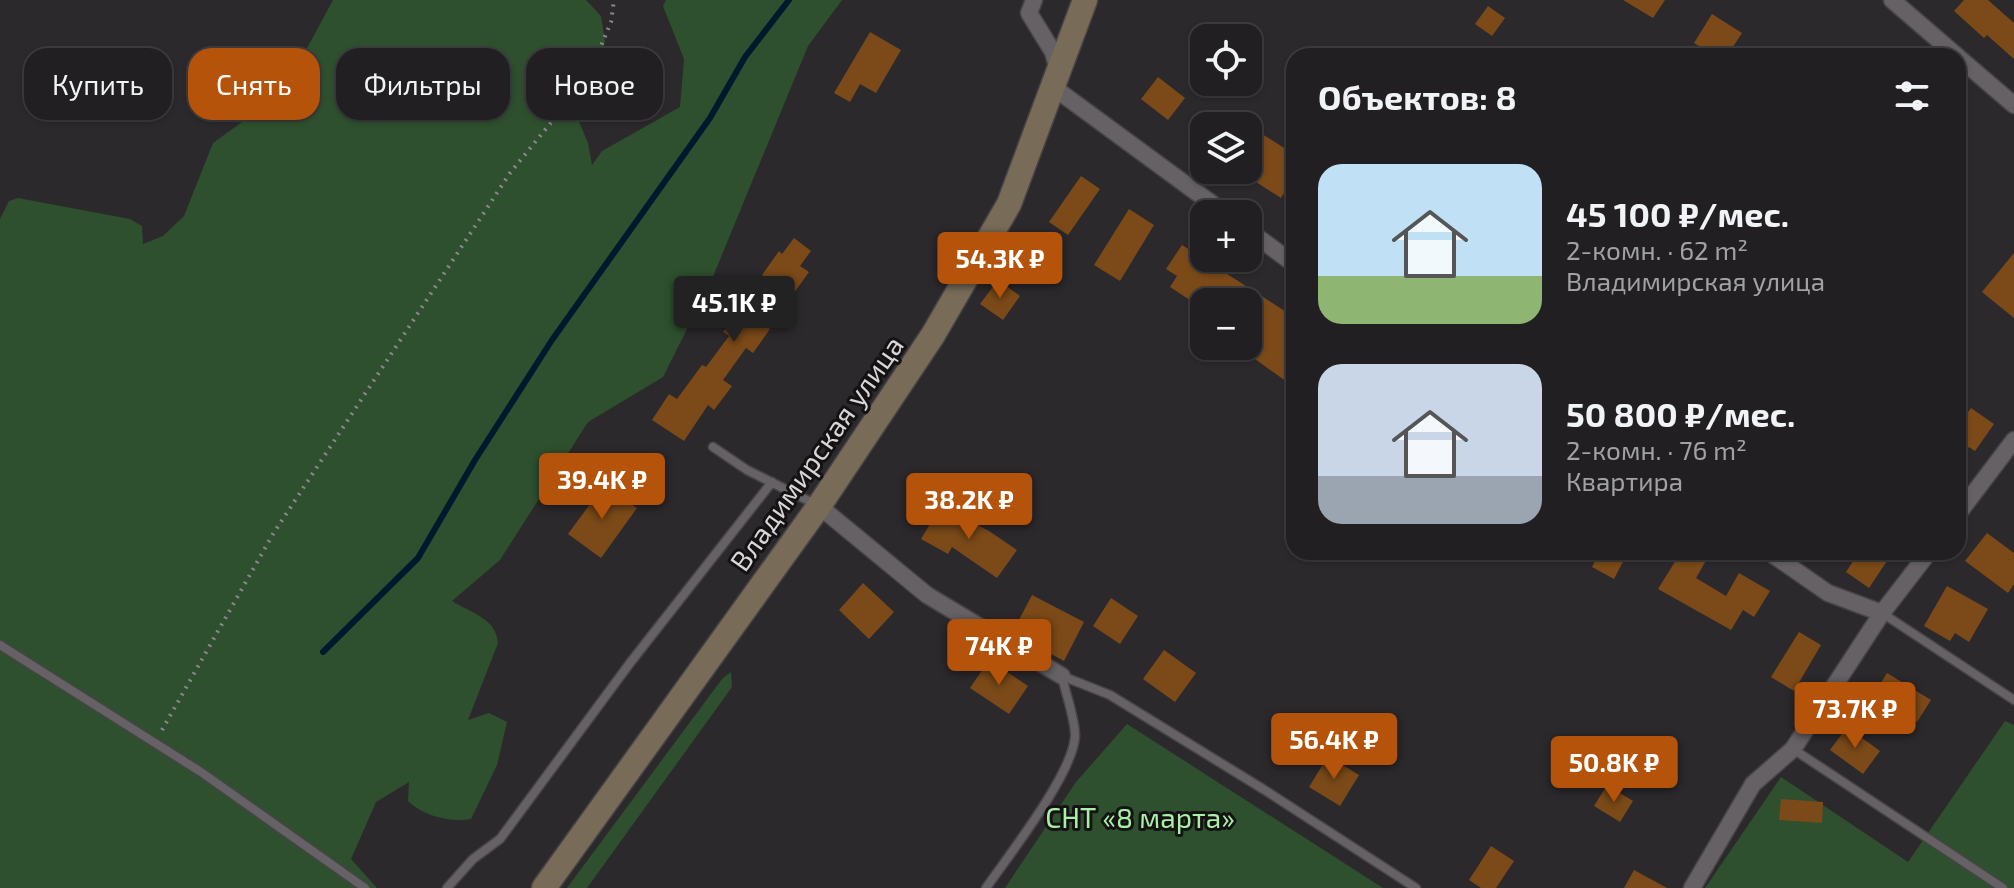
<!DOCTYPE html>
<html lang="ru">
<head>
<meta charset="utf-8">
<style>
	body { margin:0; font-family:"Exo 2",sans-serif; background:#2d2c2e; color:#f1f3f6; height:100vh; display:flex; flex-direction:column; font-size:30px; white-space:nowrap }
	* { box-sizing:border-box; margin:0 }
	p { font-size:26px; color:#a2a2a5 }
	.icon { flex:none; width:44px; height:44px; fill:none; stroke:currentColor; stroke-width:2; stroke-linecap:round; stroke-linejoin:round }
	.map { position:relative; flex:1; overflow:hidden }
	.side { position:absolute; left:1286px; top:48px; width:680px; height:512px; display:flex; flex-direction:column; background:#211f21; border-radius:24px; box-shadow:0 2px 6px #0004,0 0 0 2px #3e3d3f }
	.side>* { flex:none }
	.top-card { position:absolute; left:24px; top:48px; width:760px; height:72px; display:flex; gap:16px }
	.controls { position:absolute; left:1190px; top:24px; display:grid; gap:16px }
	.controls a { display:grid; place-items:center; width:72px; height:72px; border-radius:16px; background:#211f21; box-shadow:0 2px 6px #0004,0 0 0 2px #3e3d3f; font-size:40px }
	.price { position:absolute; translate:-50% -68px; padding:0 18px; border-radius:8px; background:#b45309; color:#fff; font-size:26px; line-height:52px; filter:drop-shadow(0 2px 4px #0008) }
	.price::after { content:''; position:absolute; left:50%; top:48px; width:24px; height:18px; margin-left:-12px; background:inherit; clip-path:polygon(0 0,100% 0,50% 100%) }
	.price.selected { background:#222; color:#fff }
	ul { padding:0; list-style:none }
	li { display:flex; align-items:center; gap:24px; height:200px; padding:0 32px }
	li span { display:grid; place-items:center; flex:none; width:224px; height:160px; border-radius:24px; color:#555 }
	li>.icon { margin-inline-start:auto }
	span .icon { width:96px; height:96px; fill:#fffc; stroke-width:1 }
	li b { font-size:34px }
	h2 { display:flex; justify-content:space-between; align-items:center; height:96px; padding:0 32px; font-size:34px }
	.chip { padding:0 28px; border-radius:24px; background:#211f21; box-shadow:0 2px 6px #0004,0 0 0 2px #3e3d3f; font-size:28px; line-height:72px }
	.chip.selected { background:#b45309; color:#fff }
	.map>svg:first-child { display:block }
</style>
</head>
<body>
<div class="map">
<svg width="2014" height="888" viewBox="0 0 2014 888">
	<rect width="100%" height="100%" fill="#2c292c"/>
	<!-- green -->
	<g fill="#2e502e">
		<path d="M 333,0 L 586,0 L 601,16 L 605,42 L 577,117 L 588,143 L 592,165 L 602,151 L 680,107 L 684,59 L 663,6 L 666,0 L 842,0 L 808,46 L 712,279 L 663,377 L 588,422 L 500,560 L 452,601 C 471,613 496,618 498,643 L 468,720 L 489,713 L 507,722 L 497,765 L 471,819 C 452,823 423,816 408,801 L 409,782 L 376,802 L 351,859 L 377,888 L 0,888 L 0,219 L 9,201 L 18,198 L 130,219 L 142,226 L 143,244 L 163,236 L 184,216 L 213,143 L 256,112 L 299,63 Z"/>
		<path d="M 731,672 L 732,687 L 587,888 L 567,888 L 722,679 Z"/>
		<path d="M 2005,721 L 2014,725 L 2014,888 L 1705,888 L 1781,777 L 1908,862 Z"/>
		<path d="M 1127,724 L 1383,888 L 1005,888 L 1076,782 Z"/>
	</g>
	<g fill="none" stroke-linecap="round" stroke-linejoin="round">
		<!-- stream -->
		<path stroke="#01172e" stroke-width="6" d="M 323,652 L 418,558 L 475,460 L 552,340 L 710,118 L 745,57 L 789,0"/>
	</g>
	<!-- building -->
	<g fill="#7b4a18">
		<path d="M 1623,0 L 1665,0 L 1653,18 Z"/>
		<path d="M 1964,0 L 1988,0 L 2014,23 L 2014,59 L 1987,35 L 1984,38 L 1954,11 Z"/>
		<path d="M 1488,6 L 1505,18 L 1492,36 L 1475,24 Z"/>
		<path d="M 1712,14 L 1742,33 L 1727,56 L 1715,56 L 1694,43 Z"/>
		<path d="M 870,32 L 901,50 L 876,93 L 860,84 L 850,102 L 834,93 Z"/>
		<path d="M 1158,77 L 1185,98 L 1168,120 L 1141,99 Z"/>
		<path d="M 1248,133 L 1258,140 L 1262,134 L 1294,154 L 1294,195 L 1286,190 L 1281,198 L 1248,177 Z"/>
		<path d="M 1081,176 L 1100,189 L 1068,235 L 1049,222 Z"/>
		<path d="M 1129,209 L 1154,225 L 1120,281 L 1094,265 Z"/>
		<path d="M 794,238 L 811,251 L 800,266 L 809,272 L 791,297 L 785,292 L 762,322 L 770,329 L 753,353 L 746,348 L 723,380 L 732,386 L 714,410 L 708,405 L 684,441 L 652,420 L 669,394 L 677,399 L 702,365 L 706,367 L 729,336 L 723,332 L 740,308 L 744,310 L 767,279 L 762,275 L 779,251 L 782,254 Z"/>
		<path d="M 1182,245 L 1294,317 L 1294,387 L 1248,354 L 1248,302 L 1201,302 L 1199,306 L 1170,287 L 1177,276 L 1166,269 Z"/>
		<path d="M 2014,253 L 2014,318 L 1982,292 Z"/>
		<path d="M 998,280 L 1020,296 L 1003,320 L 980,304 Z"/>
		<path d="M 1971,408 L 1994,424 L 1975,451 L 1969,447 L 1958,462 L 1958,426 Z"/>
		<path d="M 604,485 L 637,508 L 601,558 L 568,534 Z"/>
		<path d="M 941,505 L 989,531 L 1017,550 L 997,578 L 952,547 L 948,554 L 921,539 Z"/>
		<path d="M 1987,533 L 2014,553 L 2014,584 L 2008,593 L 1965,561 Z"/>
		<path d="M 1600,552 L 1628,552 L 1614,579 L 1592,567 Z"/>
		<path d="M 1681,552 L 1711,552 L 1696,578 L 1726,596 L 1739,573 L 1770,591 L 1754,617 L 1743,610 L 1731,630 L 1658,589 Z"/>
		<path d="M 1859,552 L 1893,552 L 1869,588 L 1846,572 Z"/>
		<path d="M 863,583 L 894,612 L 869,639 L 839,610 Z"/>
		<path d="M 1947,586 L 1988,609 L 1969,642 L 1955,633 L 1950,641 L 1924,626 Z"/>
		<path d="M 1032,595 L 1084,622 L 1064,661 L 1012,633 Z"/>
		<path d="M 1111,598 L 1138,616 L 1120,644 L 1093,626 Z"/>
		<path d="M 1799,632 L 1821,645 L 1794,691 L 1771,677 Z"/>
		<path d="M 1164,650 L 1196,673 L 1175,702 L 1143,679 Z"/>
		<path d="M 989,660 L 1028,686 L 1009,714 L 970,688 Z"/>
		<path d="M 1887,673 L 1931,700 L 1917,722 L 1873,696 Z"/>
		<path d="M 1847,727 L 1880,751 L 1863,774 L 1830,750 Z"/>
		<path d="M 1328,756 L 1359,775 L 1340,806 L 1309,787 Z"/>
		<path d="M 1607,785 L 1633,801 L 1620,822 L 1594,806 Z"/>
		<path d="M 1781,799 L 1823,802 L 1822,823 L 1779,820 Z"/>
		<path d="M 1491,846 L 1514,861 L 1496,888 L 1481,888 L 1469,880 Z"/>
		<path d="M 1634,870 L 1667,888 L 1624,888 Z"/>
	</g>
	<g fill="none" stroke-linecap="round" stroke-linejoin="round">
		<defs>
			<g id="lane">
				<path d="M 713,447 L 747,470 L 815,504"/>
				<path d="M 1882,613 L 2014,700"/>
				<path d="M 0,645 L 201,772 L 365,888"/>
				<path d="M 1062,676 L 1110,695 L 1263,789 L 1416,888"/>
				<path d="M 1793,749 L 2003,888"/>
				<path d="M 447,888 L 473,859 L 500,839 L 630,663 L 772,482"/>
				<path d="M 986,888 C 1009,855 1072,775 1075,737 C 1076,721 1065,692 1062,676"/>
			</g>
			<g id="street">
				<path d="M 1034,0 L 1029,13 L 1053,52 L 1058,70"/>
				<path d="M 1892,0 L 1957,56"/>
				<path d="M 1958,57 L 2014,105"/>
				<path d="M 1053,87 L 1226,214"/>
				<path d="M 1248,230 L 1294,264"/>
				<path d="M 819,506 L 927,595 L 1062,676"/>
				<path d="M 1958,514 L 2014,440"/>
				<path d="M 1769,552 L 1828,593 L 1882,613"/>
				<path d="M 1692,888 L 1753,784 L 1793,749 L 1882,613 L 1929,552"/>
			</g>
			<path id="secondary" d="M 544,888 L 819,506 L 933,335 L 1009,204 L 1085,0"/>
		</defs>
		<!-- lane casing -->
		<use href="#lane" stroke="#474447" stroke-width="11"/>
		<!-- street casing -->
		<use href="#street" stroke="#474447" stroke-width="19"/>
		<!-- secondary casing -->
		<use href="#secondary" stroke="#474447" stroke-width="27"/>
		<!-- path -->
		<path stroke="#8a888a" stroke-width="4" stroke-dasharray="2 6" stroke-linecap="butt" d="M 162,730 L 273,534 L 510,173 L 588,77 L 611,22 L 614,0"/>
		<!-- lane -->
		<use href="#lane" stroke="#656165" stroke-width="8"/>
		<!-- street -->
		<use href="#street" stroke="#656165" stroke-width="16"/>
		<!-- secondary -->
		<use href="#secondary" stroke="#786c58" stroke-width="24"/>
	</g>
	<g text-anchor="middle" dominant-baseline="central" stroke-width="6" stroke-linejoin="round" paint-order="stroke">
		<!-- street labels -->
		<g font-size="28" fill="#d8d6d8" stroke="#141213">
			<text transform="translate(816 453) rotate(-55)">Владимирская улица</text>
		</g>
		<!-- park labels -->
		<g font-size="28" fill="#a9f0a7" stroke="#141213">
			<text x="1140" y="817">СНТ «8 марта»</text>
		</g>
	</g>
</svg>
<div class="controls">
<a><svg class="icon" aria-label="locate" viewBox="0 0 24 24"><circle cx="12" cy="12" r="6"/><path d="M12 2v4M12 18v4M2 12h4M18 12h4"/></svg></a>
<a><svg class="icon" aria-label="layers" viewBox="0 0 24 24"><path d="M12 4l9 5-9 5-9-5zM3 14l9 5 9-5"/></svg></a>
<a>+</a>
<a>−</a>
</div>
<b class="price" style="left:1000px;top:300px">54.3K ₽</b>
<b class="price selected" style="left:734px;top:344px">45.1K ₽</b>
<b class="price" style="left:602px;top:521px">39.4K ₽</b>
<b class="price" style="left:969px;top:541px">38.2K ₽</b>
<b class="price" style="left:999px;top:687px">74K ₽</b>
<b class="price" style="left:1855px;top:750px">73.7K ₽</b>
<b class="price" style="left:1334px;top:781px">56.4K ₽</b>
<b class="price" style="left:1614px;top:804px">50.8K ₽</b>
<div class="top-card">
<a class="chip">Купить</a>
<a class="chip selected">Снять</a>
<a class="chip">Фильтры</a>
<a class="chip">Новое</a>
</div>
<section class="side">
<h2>Объектов: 8<svg class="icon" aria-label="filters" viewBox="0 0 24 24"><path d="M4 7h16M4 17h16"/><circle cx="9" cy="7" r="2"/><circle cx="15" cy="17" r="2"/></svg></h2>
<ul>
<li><span style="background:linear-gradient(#bfe0f5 70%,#8fb573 0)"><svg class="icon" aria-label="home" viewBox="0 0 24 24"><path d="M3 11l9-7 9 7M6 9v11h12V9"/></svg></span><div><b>45 100 ₽/мес.</b><p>2-комн. · 62 m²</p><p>Владимирская улица</p></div></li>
<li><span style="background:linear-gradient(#c9d6e8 70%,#9aa5b1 0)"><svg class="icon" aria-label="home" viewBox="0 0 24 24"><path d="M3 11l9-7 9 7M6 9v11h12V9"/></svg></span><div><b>50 800 ₽/мес.</b><p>2-комн. · 76 m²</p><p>Квартира</p></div></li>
</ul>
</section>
</div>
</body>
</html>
